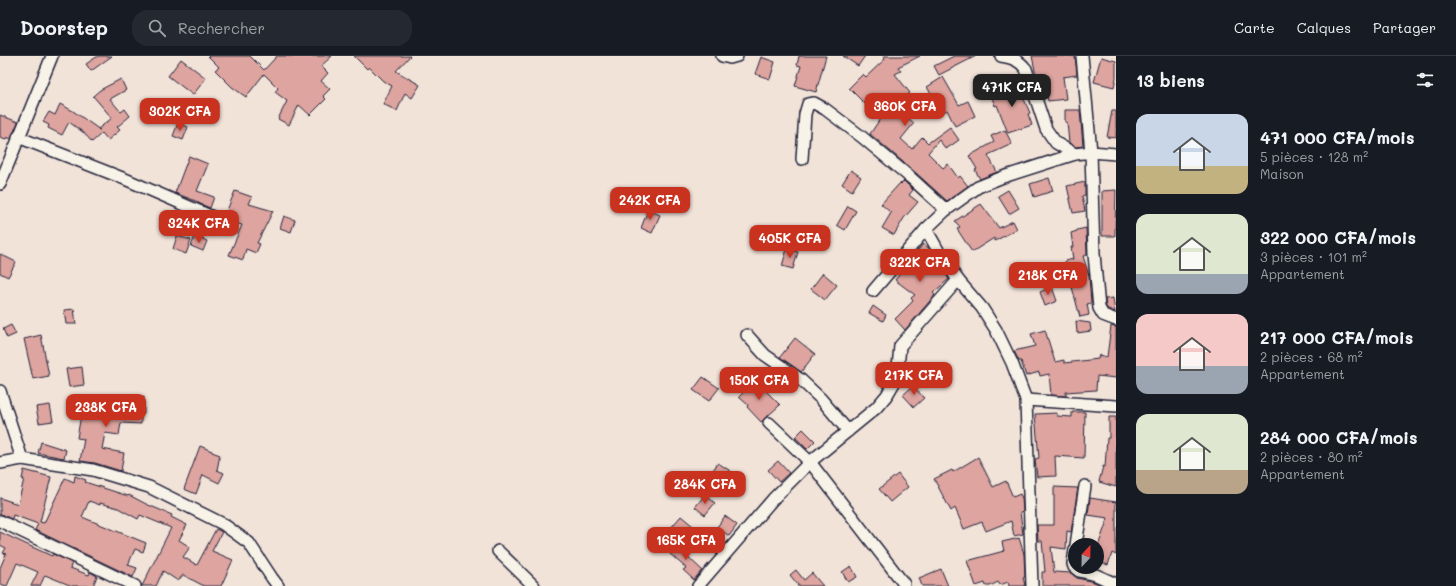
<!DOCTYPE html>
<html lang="fr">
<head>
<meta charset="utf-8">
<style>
	body { margin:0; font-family:Mali,sans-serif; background:#242831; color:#f1f3f6; height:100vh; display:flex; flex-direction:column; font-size:15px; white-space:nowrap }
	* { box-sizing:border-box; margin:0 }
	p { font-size:13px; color:#9ea1a6 }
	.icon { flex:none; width:22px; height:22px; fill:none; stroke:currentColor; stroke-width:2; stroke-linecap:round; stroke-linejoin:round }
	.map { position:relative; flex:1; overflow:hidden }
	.side { display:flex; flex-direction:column; background:#171b24; width:340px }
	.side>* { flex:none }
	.needle { width:26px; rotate:22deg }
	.controls { position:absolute; left:1068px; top:482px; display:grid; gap:8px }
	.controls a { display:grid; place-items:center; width:36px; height:36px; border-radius:50%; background:#171b24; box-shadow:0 2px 6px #0003; font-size:20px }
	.price { position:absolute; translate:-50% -34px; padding:0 9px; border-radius:8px; background:#c8321e; color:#fff; font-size:13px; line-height:26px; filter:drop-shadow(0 1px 2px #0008) }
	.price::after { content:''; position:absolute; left:50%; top:24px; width:12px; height:9px; margin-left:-6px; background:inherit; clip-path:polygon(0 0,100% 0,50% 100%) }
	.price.selected { background:#222; color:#fff }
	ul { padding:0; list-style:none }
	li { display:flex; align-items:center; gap:12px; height:100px; padding:0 20px }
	li span { display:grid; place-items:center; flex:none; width:112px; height:80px; border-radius:12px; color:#555 }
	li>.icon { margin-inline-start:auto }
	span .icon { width:48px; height:48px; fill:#fffc; stroke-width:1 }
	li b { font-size:17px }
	h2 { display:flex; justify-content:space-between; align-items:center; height:48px; padding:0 20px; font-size:17px }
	header { display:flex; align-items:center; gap:24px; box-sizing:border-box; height:56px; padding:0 20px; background:#171b24; border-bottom:1px solid #363941 }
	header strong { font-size:19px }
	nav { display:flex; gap:22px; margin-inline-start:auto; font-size:14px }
	.search { width:280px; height:36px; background:#242831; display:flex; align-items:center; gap:10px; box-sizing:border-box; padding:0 14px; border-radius:16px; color:#9ea1a6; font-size:15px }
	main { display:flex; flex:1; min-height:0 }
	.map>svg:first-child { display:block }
</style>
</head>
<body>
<header>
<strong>Doorstep</strong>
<div class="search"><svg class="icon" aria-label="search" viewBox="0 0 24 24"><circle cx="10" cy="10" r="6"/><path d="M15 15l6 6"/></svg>Rechercher</div>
<nav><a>Carte</a><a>Calques</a><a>Partager</a></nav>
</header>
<main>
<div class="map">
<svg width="1116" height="530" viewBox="0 0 1116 530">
	<rect width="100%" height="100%" fill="#f2e3d9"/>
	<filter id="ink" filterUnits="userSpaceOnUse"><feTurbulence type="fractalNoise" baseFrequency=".025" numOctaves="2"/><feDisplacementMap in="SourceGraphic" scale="8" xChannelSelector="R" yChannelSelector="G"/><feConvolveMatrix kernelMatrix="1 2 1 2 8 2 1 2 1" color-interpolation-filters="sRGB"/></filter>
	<g filter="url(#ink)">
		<!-- building -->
		<g fill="#dea49f" stroke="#22223b">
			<path d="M 98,0 L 112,0 L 91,15 L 86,8 Z"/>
			<path d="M 208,0 L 250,0 L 264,14 L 277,0 L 332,0 L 321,10 L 328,17 L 321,25 L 330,33 L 323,40 L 326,43 L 310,59 L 299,49 L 289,69 L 278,63 L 287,45 L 275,36 L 278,32 L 264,18 L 246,41 L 232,31 L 215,14 L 219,11 Z"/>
			<path d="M 354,0 L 410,0 L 396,15 L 420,29 L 412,42 L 405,37 L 397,55 L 383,48 L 392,30 L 383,25 L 369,11 L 367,13 Z"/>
			<path d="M 799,0 L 826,0 L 816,36 L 795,30 L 801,10 L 797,9 Z"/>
			<path d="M 843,0 L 865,0 L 858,10 Z"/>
			<path d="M 883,0 L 920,0 L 898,11 L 901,15 L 895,18 L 910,37 L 893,50 L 914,67 L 901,83 L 912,93 L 922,81 L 928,87 L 950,71 L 959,84 L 946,93 L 939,84 L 928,97 L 943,112 L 948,108 L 958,122 L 960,120 L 968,130 L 947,145 L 916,117 L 870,78 L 880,63 L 849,32 L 863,18 L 866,21 L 885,3 Z"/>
			<path d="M 954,0 L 976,0 L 939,19 L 934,10 Z"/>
			<path d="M 1032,0 L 1075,0 L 1077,19 L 1063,21 L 1066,43 L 1048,45 L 1044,22 L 1037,24 Z"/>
			<path d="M 761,1 L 775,6 L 770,23 L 755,18 Z"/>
			<path d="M 1101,1 L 1116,5 L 1116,22 L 1114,31 L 1094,26 Z"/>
			<path d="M 181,3 L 206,22 L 193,39 L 168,20 Z"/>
			<path d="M 943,21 L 959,49 L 968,45 L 975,60 L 955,70 L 947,54 L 942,57 L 927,31 Z"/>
			<path d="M 121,23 L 126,34 L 110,43 L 121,56 L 125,53 L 130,60 L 117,71 L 120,74 L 108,84 L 102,77 L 92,86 L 84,77 L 69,66 L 62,79 L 48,72 L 49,69 L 43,66 L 49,56 L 55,59 L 60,48 L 73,55 L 100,74 L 98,73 L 112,62 L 93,40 L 100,34 Z"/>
			<path d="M 1014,26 L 1020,42 L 1023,41 L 1030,57 L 1028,58 L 1032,69 L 1008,77 L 997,49 L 995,50 L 990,36 Z"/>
			<path d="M 1065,54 L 1080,54 L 1083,90 L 1076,91 L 1069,87 L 1067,66 L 1065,66 Z"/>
			<path d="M 1112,55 L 1116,55 L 1116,82 L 1107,81 Z"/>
			<path d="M 0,59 L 18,66 L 11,83 L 7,81 L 6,83 L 0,81 Z"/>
			<path d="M 178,67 L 188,71 L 183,84 L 173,80 Z"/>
			<path d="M 1005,74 L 1012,88 L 988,99 L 997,116 L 980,123 L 975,114 L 977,113 L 969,100 L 994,86 L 991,80 Z"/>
			<path d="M 189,100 L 208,108 L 197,135 L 214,141 L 210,152 L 198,147 L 198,146 L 175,137 Z"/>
			<path d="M 851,114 L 861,121 L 852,135 L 842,128 Z"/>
			<path d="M 1049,122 L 1053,135 L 1034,141 L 1030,128 Z"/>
			<path d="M 904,125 L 913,134 L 909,139 L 918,146 L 904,162 L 894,179 L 882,172 L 891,157 L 881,148 L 900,127 L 901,128 Z"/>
			<path d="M 1085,126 L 1085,139 L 1082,140 L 1085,155 L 1073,157 L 1067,130 Z"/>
			<path d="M 1008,134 L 1019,152 L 1009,158 L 998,140 Z"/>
			<path d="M 1116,134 L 1115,180 L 1102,180 L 1102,135 Z"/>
			<path d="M 235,135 L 252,141 L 249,148 L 273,155 L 257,187 L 260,188 L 256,197 L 246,193 L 243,204 L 229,199 L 242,169 L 238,168 L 234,163 L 225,159 Z"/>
			<path d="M 981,148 L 999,172 L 1013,165 L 1017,173 L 995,185 L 994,182 L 972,196 L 957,173 L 960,171 L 955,165 Z"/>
			<path d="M 848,150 L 856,155 L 845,174 L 837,169 Z"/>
			<path d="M 648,154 L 660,159 L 652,177 L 641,172 Z"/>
			<path d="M 284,160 L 295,164 L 291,176 L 280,172 Z"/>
			<path d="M 1086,172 L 1087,199 L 1083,200 L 1089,220 L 1091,247 L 1087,248 L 1089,259 L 1080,261 L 1065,205 L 1073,203 L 1071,191 L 1073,191 L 1071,177 L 1077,175 L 1077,174 Z"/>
			<path d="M 177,180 L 191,184 L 186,198 L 173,193 Z"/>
			<path d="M 195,180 L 207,185 L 203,195 L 191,190 Z"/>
			<path d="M 923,188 L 929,192 L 949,223 L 933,237 L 935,239 L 905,274 L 895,263 L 913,245 L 911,242 L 915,239 L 895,224 Z"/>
			<path d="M 787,193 L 798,196 L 793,213 L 782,210 Z"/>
			<path d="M 0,198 L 16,206 L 8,221 L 0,217 Z"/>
			<path d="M 823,217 L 837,229 L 825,244 L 811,233 Z"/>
			<path d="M 1052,231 L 1057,245 L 1045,250 L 1040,236 Z"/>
			<path d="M 1113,242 L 1115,256 L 1108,253 L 1106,251 L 1105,243 Z"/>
			<path d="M 873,250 L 886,259 L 883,265 L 869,257 Z"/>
			<path d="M 74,253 L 76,268 L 66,268 L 64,254 Z"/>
			<path d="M 1076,265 L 1090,267 L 1091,275 L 1077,277 Z"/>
			<path d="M 11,269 L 16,278 L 7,282 L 3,273 Z"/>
			<path d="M 1111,270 L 1116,271 L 1116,322 L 1097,320 L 1096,334 L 1066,336 L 1066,340 L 1051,339 L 1049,318 L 1040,320 L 1039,316 L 1026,320 L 1021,305 L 1019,305 L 1014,295 L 1035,290 L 1031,278 L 1045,274 L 1055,306 L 1064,304 L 1064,307 L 1098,303 L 1099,299 L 1107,301 Z"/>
			<path d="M 41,279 L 49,320 L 33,323 L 24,283 Z"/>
			<path d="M 795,282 L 815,298 L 801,316 L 780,301 Z"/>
			<path d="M 82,311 L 84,329 L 69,331 L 66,313 Z"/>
			<path d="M 703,321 L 719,332 L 709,345 L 693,334 Z"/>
			<path d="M 755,324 L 780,349 L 761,366 L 747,351 L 748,349 L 739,341 Z"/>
			<path d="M 913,330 L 924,342 L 914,351 L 903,339 Z"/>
			<path d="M 84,341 L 128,349 L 128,341 L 144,341 L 144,358 L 141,358 L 141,368 L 121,367 L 119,379 L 105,377 L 102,393 L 124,397 L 121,415 L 95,407 L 80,405 L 84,383 L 77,382 Z"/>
			<path d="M 50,349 L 53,365 L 39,367 L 36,351 Z"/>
			<path d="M 1072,356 L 1085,356 L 1084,402 L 1055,400 L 1056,420 L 1037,421 L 1035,403 L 1039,402 L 1035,358 L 1057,357 L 1057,360 L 1072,361 Z"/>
			<path d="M 1109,361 L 1116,361 L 1116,431 L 1099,426 L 1103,410 L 1105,411 L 1107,382 L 1109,382 Z"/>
			<path d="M 803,373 L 815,385 L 807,393 L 795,381 Z"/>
			<path d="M 41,386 L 66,394 L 64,402 L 38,397 Z"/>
			<path d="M 200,390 L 212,395 L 212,396 L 220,399 L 217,414 L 224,417 L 219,427 L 203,419 L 196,438 L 184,433 Z"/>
			<path d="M 978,401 L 993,431 L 1006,425 L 1013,441 L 1020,438 L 1022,442 L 1023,455 L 1020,456 L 1023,478 L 1014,480 L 1011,465 L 986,475 L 982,466 L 964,473 L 955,452 L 951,455 L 934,423 L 952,414 L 953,416 Z"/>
			<path d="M 778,405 L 789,417 L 779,426 L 768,414 Z"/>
			<path d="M 718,407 L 732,416 L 721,432 L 708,424 L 708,421 Z"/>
			<path d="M 24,414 L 51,421 L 40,466 L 44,467 L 65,422 L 74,426 L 75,420 L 86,424 L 85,426 L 128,440 L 129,439 L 146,448 L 172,459 L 171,461 L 187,469 L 179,484 L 190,491 L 183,501 L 197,509 L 216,473 L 222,476 L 212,495 L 233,504 L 221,530 L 204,530 L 183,519 L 178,525 L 163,515 L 156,530 L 142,530 L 171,472 L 140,459 L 138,463 L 118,452 L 100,447 L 100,449 L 89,445 L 82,461 L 146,487 L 143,496 L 135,493 L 128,509 L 137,512 L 133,521 L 35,474 L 38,468 L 13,459 L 12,463 L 0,458 L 0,442 L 18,448 L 24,423 L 22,423 Z"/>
			<path d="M 898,418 L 908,431 L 890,446 L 879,433 Z"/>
			<path d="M 1054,431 L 1078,432 L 1071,476 L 1067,475 L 1066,493 L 1051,491 L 1054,516 L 1071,517 L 1077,522 L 1094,526 L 1103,530 L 1042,530 L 1042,516 L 1045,516 L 1042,485 L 1038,485 L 1037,469 L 1054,469 Z"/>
			<path d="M 705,439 L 715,447 L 705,459 L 695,451 Z"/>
			<path d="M 1090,442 L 1116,446 L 1116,445 L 1116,499 L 1112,497 L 1108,509 L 1097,505 L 1097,493 L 1108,462 L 1088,459 Z"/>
			<path d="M 681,460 L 693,470 L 681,484 L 669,474 Z"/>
			<path d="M 725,460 L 737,469 L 729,480 L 717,471 Z"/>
			<path d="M 0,476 L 32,491 L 52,500 L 53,498 L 72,507 L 70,512 L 89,519 L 90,516 L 97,520 L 93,530 L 72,530 L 45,519 L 40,530 L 31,530 L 38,516 L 17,507 L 7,530 L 0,528 L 0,512 L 6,498 L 3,497 L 6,492 L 0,489 Z"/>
			<path d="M 1019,482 L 1024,498 L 1025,521 L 1023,521 L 1025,530 L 1009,530 L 1008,526 L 1000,529 L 998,526 L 990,530 L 986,530 L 985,527 L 976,530 L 967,505 L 1004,495 L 1002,486 Z"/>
			<path d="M 680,487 L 691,497 L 688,501 L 702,514 L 694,524 L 683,514 L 686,512 L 670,498 Z"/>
			<path d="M 851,510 L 857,521 L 848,526 L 842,516 Z"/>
			<path d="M 941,513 L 948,530 L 922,530 L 919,522 Z"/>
			<path d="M 796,514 L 804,524 L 812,517 L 823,530 L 797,530 L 798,529 L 790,519 Z"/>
		</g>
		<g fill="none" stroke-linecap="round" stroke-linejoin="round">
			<defs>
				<g id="minor">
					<path d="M 722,0 L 730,2 L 737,0"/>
					<path d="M 1001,0 C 1013,2 1019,4 1026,13 L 1046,73 L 1056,87 L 1075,98 L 1091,96 L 1094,198 L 1099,252 L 1103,259 L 1116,264"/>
					<path d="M 1082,0 L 1091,96 L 1116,98"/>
					<path d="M 18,81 L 125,123 L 231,169"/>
					<path d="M 802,103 L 805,58 L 808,48 L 814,47 L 825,53 L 862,81 L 911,122 L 946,154"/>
					<path d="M 0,128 L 52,0"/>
					<path d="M 926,173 L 939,196 L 958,224 L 982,252 L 996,274 L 1012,307 L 1026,344 L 1032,530"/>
					<path d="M 873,235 L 926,173 L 946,154 L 978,131 L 1003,121 L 1075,98"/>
					<path d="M 747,279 L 765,299 L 801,324 L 821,343 L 848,375"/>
					<path d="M 0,335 L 22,403"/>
					<path d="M 1026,344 L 1116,350"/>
					<path d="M 769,367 L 810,406 L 876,352 L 887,339 L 894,327 L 898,312 L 900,290 L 958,224"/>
					<path d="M 0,407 L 22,403 L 93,414 L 149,431 L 223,468 L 249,487 L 272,522 L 278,530"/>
					<path d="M 0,465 L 135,530"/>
					<path d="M 1076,489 L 1085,430"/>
					<path d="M 1075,494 L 1073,508 L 1074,511 L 1079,515 L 1096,519 L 1116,528"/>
					<path d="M 498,495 L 534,530"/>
					<path d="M 698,530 L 773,443 L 810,406 L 904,528"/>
				</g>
			</defs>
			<!-- minor casing -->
			<use href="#minor" stroke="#22223b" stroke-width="14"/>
			<!-- minor -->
			<use href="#minor" stroke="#f7f3e8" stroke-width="11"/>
		</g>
	</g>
</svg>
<div class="controls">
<a><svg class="needle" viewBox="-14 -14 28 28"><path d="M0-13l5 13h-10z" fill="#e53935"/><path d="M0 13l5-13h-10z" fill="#9ea1a6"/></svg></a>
</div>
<b class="price selected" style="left:1012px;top:52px">471K CFA</b>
<b class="price" style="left:905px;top:71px">360K CFA</b>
<b class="price" style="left:180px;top:76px">302K CFA</b>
<b class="price" style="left:650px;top:165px">242K CFA</b>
<b class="price" style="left:199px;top:188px">324K CFA</b>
<b class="price" style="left:790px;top:203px">405K CFA</b>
<b class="price" style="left:920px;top:227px">322K CFA</b>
<b class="price" style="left:1048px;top:240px">218K CFA</b>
<b class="price" style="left:914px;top:340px">217K CFA</b>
<b class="price" style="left:759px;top:345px">150K CFA</b>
<b class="price" style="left:106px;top:372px">238K CFA</b>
<b class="price" style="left:705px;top:449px">284K CFA</b>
<b class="price" style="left:686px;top:505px">165K CFA</b>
</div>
<section class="side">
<h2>13 biens<svg class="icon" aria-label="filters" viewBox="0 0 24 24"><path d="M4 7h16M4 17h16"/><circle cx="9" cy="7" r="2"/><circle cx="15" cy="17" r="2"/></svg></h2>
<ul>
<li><span style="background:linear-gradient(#c9d6e8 65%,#c2b280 0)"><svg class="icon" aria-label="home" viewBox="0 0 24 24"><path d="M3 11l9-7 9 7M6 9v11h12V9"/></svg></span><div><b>471 000 CFA/mois</b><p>5 pièces · 128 m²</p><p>Maison</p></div></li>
<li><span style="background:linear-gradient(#dfe7d0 75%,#9aa5b1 0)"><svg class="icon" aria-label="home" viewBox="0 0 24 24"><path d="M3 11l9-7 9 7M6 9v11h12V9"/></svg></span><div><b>322 000 CFA/mois</b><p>3 pièces · 101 m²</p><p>Appartement</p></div></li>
<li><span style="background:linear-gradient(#f6c9c9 65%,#9aa5b1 0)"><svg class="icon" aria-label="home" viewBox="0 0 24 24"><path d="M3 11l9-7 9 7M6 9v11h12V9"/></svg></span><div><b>217 000 CFA/mois</b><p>2 pièces · 68 m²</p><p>Appartement</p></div></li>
<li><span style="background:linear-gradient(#dfe7d0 70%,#b9a48a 0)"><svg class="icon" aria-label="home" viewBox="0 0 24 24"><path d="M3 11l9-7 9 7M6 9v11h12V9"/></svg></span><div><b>284 000 CFA/mois</b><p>2 pièces · 80 m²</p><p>Appartement</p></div></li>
</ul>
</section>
</main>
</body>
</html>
